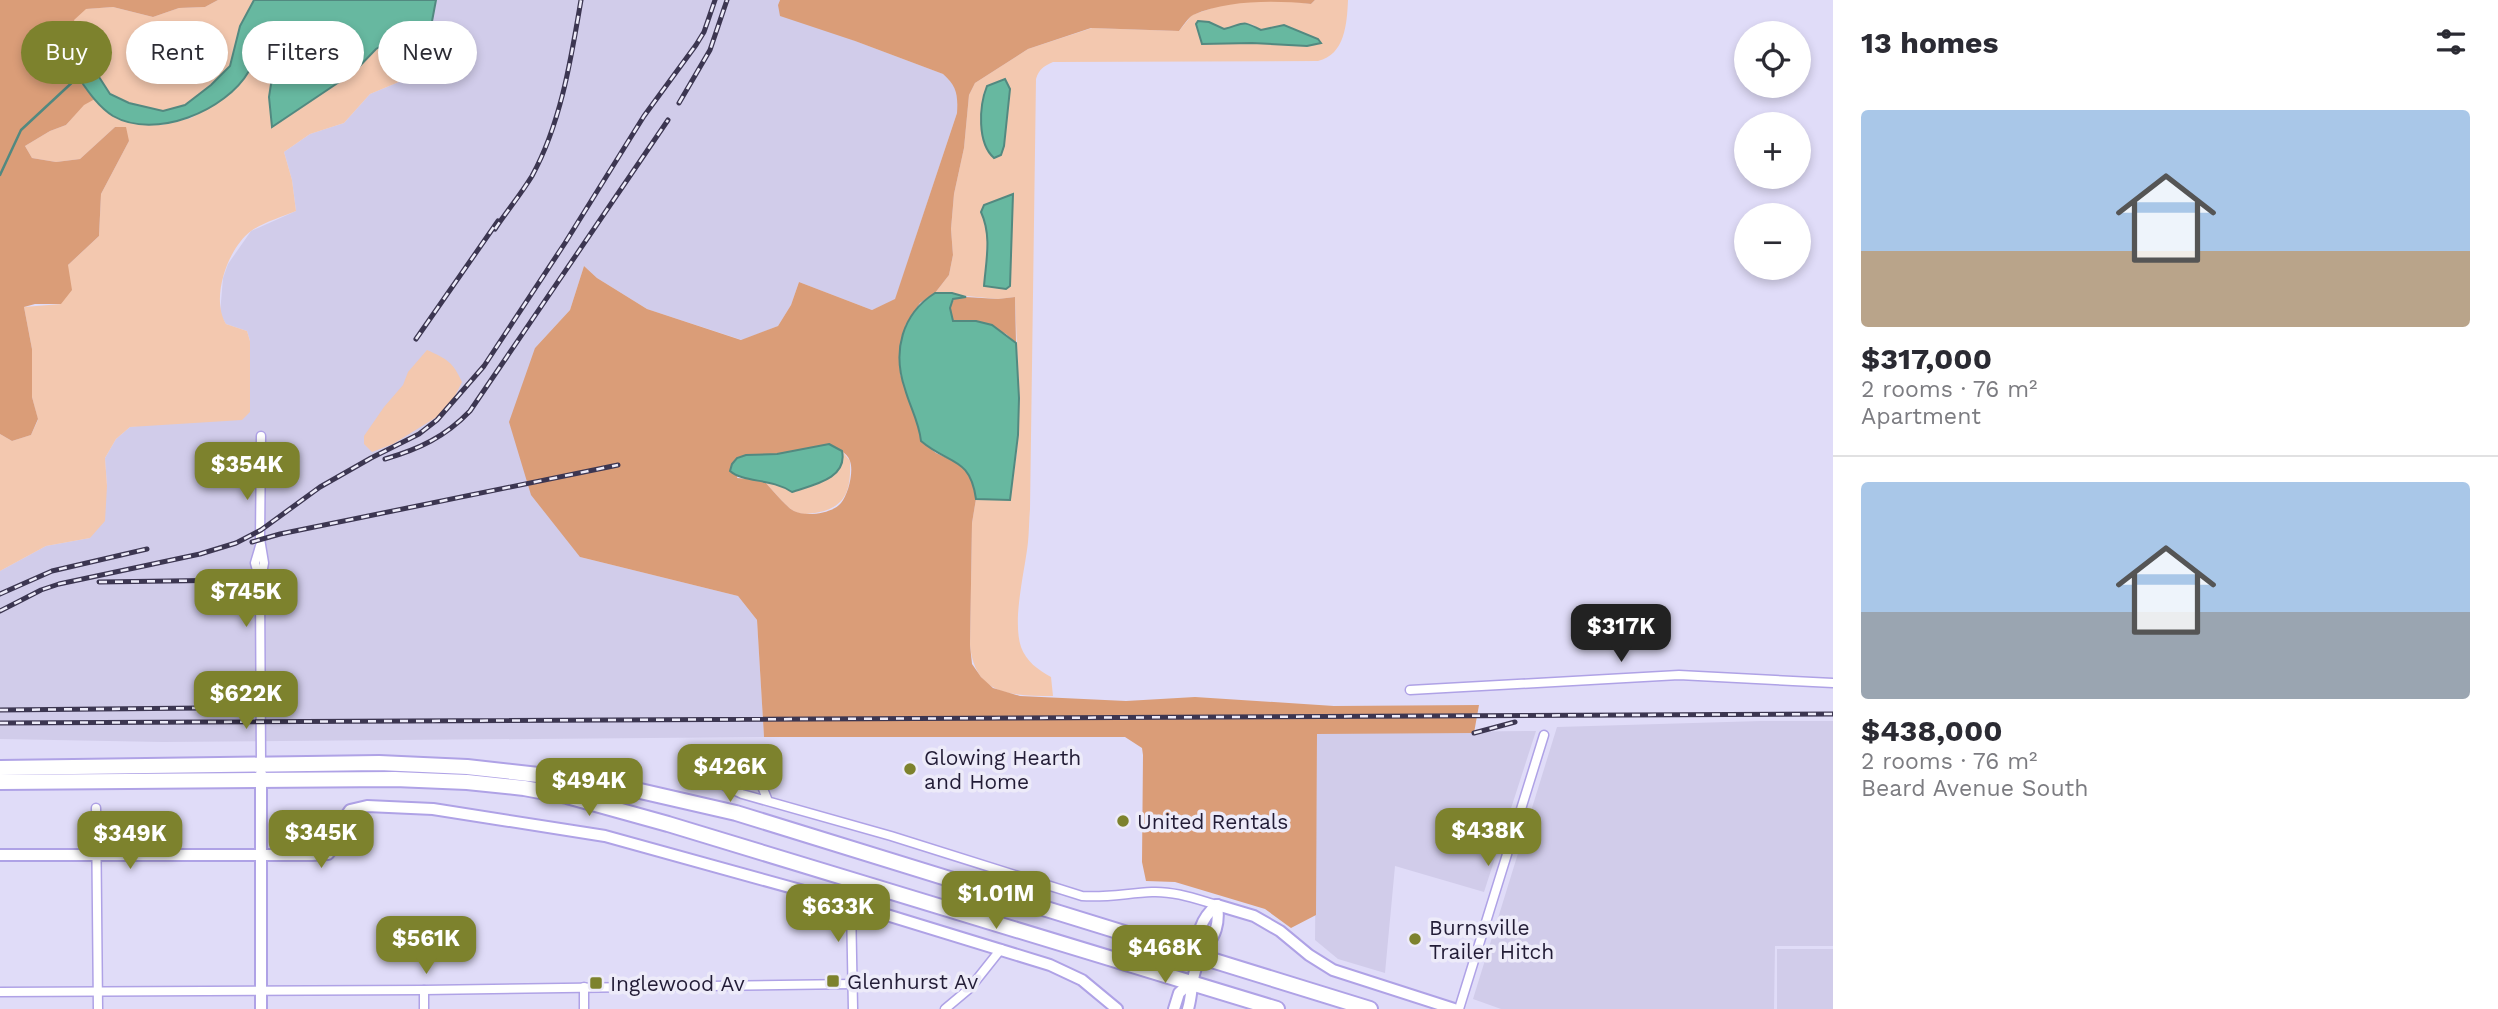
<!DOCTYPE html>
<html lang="en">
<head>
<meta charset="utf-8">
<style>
	body { margin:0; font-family:"Work Sans",sans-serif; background:#f7f7f7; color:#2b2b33; height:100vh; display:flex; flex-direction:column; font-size:26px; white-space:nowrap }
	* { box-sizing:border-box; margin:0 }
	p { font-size:23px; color:#7c7c81 }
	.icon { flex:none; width:38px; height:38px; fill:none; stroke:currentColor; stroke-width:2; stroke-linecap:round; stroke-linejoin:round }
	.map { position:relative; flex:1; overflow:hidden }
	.sheet { display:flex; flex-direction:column; background:#fff; width:665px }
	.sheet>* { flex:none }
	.guide { position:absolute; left:21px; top:21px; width:665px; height:63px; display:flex; gap:14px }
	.tools { position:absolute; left:1734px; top:21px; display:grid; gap:14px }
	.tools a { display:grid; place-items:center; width:77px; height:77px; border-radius:50%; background:#fff; box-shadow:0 4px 10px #0003; font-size:35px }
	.price { position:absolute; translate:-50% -60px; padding:0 16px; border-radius:14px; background:#7d822d; color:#fff; font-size:23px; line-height:46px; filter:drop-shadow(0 2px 4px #0008) }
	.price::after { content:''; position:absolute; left:50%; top:42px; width:21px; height:16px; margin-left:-10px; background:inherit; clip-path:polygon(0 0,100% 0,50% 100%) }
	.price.on { background:#222; color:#fff }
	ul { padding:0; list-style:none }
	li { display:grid; align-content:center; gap:14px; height:371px; padding:0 28px }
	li+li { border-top:2px solid #e1e1e2 }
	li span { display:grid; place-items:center; height:217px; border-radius:7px; color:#555 }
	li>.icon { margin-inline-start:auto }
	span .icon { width:126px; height:126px; fill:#fffc; stroke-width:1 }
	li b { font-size:30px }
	h2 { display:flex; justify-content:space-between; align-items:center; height:84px; padding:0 28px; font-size:30px }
	.pill { padding:0 24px; border-radius:32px; background:#fff; box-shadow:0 4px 10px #0003; font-size:24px; line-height:63px }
	.pill.on { background:#7d822d; color:#fff }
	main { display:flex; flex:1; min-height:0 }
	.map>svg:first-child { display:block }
</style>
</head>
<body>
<main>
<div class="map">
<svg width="1833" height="1009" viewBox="0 0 1833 1009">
	<rect width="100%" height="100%" fill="#e0dcf8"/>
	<!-- built -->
	<g fill="#d1ccea">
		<path d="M 436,0 L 780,0 L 778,5 L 855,41 L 943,74 L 953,82 L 958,96 L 957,113 L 895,300 L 872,310 L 799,282 L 791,305 L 778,326 L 742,340 L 647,309 L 597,278 L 584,266 L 570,310 L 535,348 L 580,557 L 738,596 L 757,620 L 764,737 L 163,742 L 0,739 L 0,571 L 46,546 L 90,538 L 107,486 L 105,458 L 116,439 L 130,427 L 250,412 L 250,341 L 247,331 L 226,324 L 220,314 L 223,278 L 228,264 L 251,231 L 296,211 L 292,180 L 284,152 L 310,134 L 344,123 L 370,94 L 411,77 L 425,58 Z"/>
		<path d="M 1761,721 L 1833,721 L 1833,946 L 1775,946 L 1774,1009 L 1501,1009 L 1473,999 L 1557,727 Z"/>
		<path d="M 1536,731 L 1484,892 L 1395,866 L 1385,973 L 1338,959 L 1315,940 L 1317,733 Z"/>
		<rect x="1777" y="949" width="56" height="60"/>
	</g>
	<!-- green -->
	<g fill="#f3c8af" fill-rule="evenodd">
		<path d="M 218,0 L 254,0 L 240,26 L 230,66 L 195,99 L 185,105 L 163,111 L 129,103 L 110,94 L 92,66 L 90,50 L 80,36 L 73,20 L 85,9 L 113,7 L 153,17 L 179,8 L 205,7 Z"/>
		<path d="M 1280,0 L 1311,4 L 1315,0 L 1348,0 C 1347,23 1345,55 1318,61 L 1053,62 C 1044,66 1039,69 1036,79 L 1030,509 C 1029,520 1029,532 1028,542 C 1025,571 1012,620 1021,647 C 1026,661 1038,670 1051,677 L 1053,696 C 1010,696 975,695 970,645 L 972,523 L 976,499 L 1010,500 L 1017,451 L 1019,398 L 1015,297 L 998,299 L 935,293 L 949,275 L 953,255 L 951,229 L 954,194 L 964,148 L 969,95 L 975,83 L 1028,49 L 1092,28 L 1179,31 L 1192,15 L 1227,3 ZM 1244,23 L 1253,25 L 1261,30 L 1284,25 L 1317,39 L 1307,46 L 1252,43 L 1202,44 L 1215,26 L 1224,29 ZM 987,86 L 1008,102 L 1001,155 L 994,158 L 983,141 L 983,95 ZM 1013,194 L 1010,286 L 1006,289 L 984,286 C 987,256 986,229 994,201 Z"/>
		<path d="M 430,32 L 425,58 L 411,77 L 370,94 L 344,123 L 310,134 L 284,152 L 292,180 L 296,211 C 282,217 264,222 251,231 C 228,248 210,298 226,324 L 247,331 L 250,341 L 250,412 L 242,420 L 130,427 L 116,439 L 105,458 L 107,486 L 105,521 L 90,538 L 46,546 L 0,571 L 0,434 L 12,441 L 31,435 L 38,420 L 32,397 L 32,349 L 24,307 L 61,304 L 68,265 L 99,236 L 101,194 L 129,141 L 115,127 L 80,159 L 56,162 L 32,158 L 25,146 L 50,131 L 66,125 L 84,104 L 95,99 L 105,110 L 161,125 L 191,118 L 223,97 L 248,74 L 256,45 L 264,42 L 274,47 L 276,52 L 269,97 L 273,127 L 354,72 L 376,49 L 399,36 Z"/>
		<path d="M 427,350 C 447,359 453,362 462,382 L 448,410 L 393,444 L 372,452 L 364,444 L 364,436 L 384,407 L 403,385 L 408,372 Z"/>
		<path d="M 842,451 L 850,461 C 851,489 847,508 815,513 C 808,514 801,515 794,511 C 787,508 770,487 763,480 L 779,484 L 792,492 L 803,488 L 843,457 Z"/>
		<path d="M 205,454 L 249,454 L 257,459 L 258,478 L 255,482 L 205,483 Z"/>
	</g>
	<!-- forest -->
	<g fill="#da9d78" fill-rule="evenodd">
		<path d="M 0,0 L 218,0 L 205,7 L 179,8 L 153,17 L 113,7 L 86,9 L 74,20 C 80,37 90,48 92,66 L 71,68 L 95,99 L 84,105 L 66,125 L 50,131 L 25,146 L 32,158 L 56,162 L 80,159 L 115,127 L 126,127 L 129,141 L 101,194 L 99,236 L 68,265 L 72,290 L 61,304 L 35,304 L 24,307 L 32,349 L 32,397 L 38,419 L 31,435 L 12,441 L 0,434 Z"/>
		<path d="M 780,0 L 1315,0 L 1311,4 C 1274,0 1227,0 1193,15 C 1188,18 1183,26 1179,31 L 1091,28 L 1028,49 L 975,83 L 969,95 L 964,148 L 954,194 L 951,229 L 953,255 L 949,275 L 935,293 L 920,303 L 906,324 L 902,338 L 900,374 L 920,428 L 921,441 L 936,453 L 964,466 L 971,475 L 975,485 L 976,499 L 972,523 L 970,645 L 972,664 L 981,677 L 993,688 L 1020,696 L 1126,701 L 1195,697 L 1334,706 L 1479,705 L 1474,733 L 1317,734 L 1316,915 L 1291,928 L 1265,909 L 1175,882 L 1146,881 L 1142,862 L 1143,755 L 1142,748 L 1125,737 L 764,737 L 757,620 L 738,596 L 580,557 L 531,495 L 509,422 L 535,348 L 570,310 L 584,266 L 597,278 L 647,309 L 741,340 L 778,326 L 791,305 L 799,282 L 872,310 L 895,299 L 957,113 C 958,95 957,86 943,74 L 855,41 L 780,16 L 778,5 ZM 829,444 C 836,448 847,452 850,461 C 854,472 848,495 841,503 C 832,514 805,517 794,511 C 787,508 770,487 763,480 L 737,478 L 746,455 L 777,454 Z"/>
		<path d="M 966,297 L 998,299 L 1015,297 L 1016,343 L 1006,334 L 976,321 L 953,321 L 950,308 L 954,299 Z"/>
	</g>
	<!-- water -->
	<g fill="#67b8a0" stroke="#528980" stroke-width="2">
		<path d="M 254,0 L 436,0 L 430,32 L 399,36 L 376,49 L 354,72 L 272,127 L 269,97 L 276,52 L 274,47 L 264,42 L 256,45 C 254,54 253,63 249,71 C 226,111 155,140 113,116 C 95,105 83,83 71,67 L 92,66 L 110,94 L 129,103 L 163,111 L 185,105 L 211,85 L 230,66 L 240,26 Z"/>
		<path d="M 1198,21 L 1209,22 L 1224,29 C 1246,23 1241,20 1261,30 L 1284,25 L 1318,39 L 1321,43 L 1307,46 L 1252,43 L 1202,44 L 1196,24 Z"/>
		<path d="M 1005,79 L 1010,89 L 1004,146 L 1001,155 L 994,158 C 977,143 979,106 987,86 Z"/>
		<path d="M 1013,194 L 1010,286 L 1006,289 L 984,286 C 986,261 992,236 981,212 L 984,205 Z"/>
		<path d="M 935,293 L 952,293 L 966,297 L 953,299 L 950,308 L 953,321 L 976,321 L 992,325 L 1016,343 L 1019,398 L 1018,435 L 1010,500 L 976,499 C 970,456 949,465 921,441 C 919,422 910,407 905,389 C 892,351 902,314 935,293 Z"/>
		<path d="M 829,444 L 842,451 C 848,479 812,485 792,492 C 771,478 744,483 730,471 L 732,464 L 737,458 L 746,455 L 777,454 Z"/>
	</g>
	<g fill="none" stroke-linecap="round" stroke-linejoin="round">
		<!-- stream -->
		<path stroke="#528980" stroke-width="2.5" d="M 0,175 L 21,130 L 78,77"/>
		<defs>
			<g id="street">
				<path d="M 261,436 L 260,539 L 264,563 L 260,584 L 261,764"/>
				<path d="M 260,546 L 255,563 L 260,581"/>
				<path d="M 1410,690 L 1679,675 L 1833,683"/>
				<path d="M 768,801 L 752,762 L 740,755 L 726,758 L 718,772 L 725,786 L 742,794 L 891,836 L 1082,896 C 1106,898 1128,893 1152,892 C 1174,891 1196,899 1217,905"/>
				<path d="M 96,808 L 98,1009"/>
				<path d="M 851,904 L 853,1009"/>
				<path d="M 584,987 L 584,1009"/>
				<path d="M 0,992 L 424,990 L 853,984"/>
				<path d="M 424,1009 L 424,990"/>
				<path d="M 945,1009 L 970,988 L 1001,949"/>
				<path d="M 1459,1009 L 1544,735"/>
			</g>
			<g id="secondary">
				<path d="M 0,855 L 312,855 L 328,854 L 337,843 L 339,826 L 350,810 L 367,806 L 433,809 L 605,836 L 851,904 L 1050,965 L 1082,980 L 1117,1009"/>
				<path d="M 1217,905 L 1254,916 L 1280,931 L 1309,955 L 1333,970 L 1454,1009"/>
				<path d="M 1199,956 C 1195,936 1201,918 1217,905"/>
				<path d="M 261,1009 L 261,774"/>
				<path d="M 1174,1009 L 1179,993 L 1191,982"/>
				<path d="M 1188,1009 C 1192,996 1191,984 1195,971 C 1203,943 1222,939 1217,905"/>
			</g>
			<g id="highway">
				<path d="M 0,768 L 379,763 L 467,767 L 601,782 L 736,813 L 1370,1009"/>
				<path d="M 0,782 L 395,779 L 467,782 L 524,788 L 567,796 L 668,824 L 1277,1009"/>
			</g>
		</defs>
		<!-- street casing -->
		<use href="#street" stroke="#afa2e6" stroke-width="11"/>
		<!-- secondary casing -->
		<use href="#secondary" stroke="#afa2e6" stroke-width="14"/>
		<!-- highway casing -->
		<use href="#highway" stroke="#afa2e6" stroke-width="18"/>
		<!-- street -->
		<use href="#street" stroke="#fff" stroke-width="8"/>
		<!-- secondary -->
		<use href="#secondary" stroke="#fff" stroke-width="10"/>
		<!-- highway -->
		<use href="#highway" stroke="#fff" stroke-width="14"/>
		<defs>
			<g id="rail">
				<path d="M 679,103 L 710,50 L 727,0"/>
				<path d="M 495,229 C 507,211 521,194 532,176 C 561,123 571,59 581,0"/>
				<path d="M 416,339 L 498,221"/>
				<path d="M 385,459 C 419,449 445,437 470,411 L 668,120"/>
				<path d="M 252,542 L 280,534 L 618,465"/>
				<path d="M 99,582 L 238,580"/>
				<path d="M 0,594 L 52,571 L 147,549"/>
				<path d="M 0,611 L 41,590 L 59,584 L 200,554 L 236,543 L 261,530 L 320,487 L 371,458 L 419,434 L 437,420 L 484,366 L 565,243 L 644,116 L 696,45 L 704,32 L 715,0"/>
				<path d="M 0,710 L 202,708"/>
				<path d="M 0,723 L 1833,714"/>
				<path d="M 1474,733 L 1515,722"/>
			</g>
		</defs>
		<!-- rail casing -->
		<use href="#rail" stroke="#3c3651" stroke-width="5"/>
		<!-- rail -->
		<use href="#rail" stroke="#edebf9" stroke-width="2.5" stroke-dasharray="8" stroke-linecap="butt"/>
	</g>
	<!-- markers -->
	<g fill="#7d822d" stroke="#edebf9" stroke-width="2.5">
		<circle cx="910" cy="769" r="7"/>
		<circle cx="1123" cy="821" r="7"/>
		<circle cx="1415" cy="939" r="7"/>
		<rect x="826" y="974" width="14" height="14" rx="3.5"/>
		<rect x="589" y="976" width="14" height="14" rx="3.5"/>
	</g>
	<g text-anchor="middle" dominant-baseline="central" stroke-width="7" stroke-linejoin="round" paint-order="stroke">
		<!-- poi labels -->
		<g font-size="21" fill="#221c36" stroke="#edebf9" text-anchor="start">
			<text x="924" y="757">Glowing Hearth<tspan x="924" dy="24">and Home</tspan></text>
			<text x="1137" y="821">United Rentals</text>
			<text x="1429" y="927">Burnsville<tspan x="1429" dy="24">Trailer Hitch</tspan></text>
			<text x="847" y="981">Glenhurst Av</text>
			<text x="610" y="983">Inglewood Av</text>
		</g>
	</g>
</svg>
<div class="tools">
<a><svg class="icon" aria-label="locate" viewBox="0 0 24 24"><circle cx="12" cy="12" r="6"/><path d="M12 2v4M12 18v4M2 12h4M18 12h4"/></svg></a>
<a>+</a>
<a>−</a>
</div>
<b class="price" style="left:247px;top:502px">$354K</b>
<b class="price" style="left:246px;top:629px">$745K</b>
<b class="price on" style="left:1621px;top:664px">$317K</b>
<b class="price" style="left:246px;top:731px">$622K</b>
<b class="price" style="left:730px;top:804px">$426K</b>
<b class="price" style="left:589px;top:818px">$494K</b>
<b class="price" style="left:1488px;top:868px">$438K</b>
<b class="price" style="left:321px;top:870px">$345K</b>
<b class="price" style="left:130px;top:871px">$349K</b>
<b class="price" style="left:996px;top:931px">$1.01M</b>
<b class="price" style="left:838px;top:944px">$633K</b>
<b class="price" style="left:426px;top:976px">$561K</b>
<b class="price" style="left:1165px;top:985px">$468K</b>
<div class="guide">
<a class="pill on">Buy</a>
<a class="pill">Rent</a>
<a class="pill">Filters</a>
<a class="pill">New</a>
</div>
</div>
<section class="sheet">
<h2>13 homes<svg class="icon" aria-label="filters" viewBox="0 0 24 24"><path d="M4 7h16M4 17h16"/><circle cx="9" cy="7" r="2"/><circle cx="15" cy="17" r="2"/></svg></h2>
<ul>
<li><span style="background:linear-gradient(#a9c7e8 65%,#b9a48a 0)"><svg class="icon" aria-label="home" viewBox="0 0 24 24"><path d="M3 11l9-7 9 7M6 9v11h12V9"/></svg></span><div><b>$317,000</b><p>2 rooms · 76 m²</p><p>Apartment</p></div></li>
<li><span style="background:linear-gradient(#a9c7e8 60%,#9aa5b1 0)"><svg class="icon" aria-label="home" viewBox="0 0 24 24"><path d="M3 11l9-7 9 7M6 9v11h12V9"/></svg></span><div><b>$438,000</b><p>2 rooms · 76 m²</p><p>Beard Avenue South</p></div></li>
</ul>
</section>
</main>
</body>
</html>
